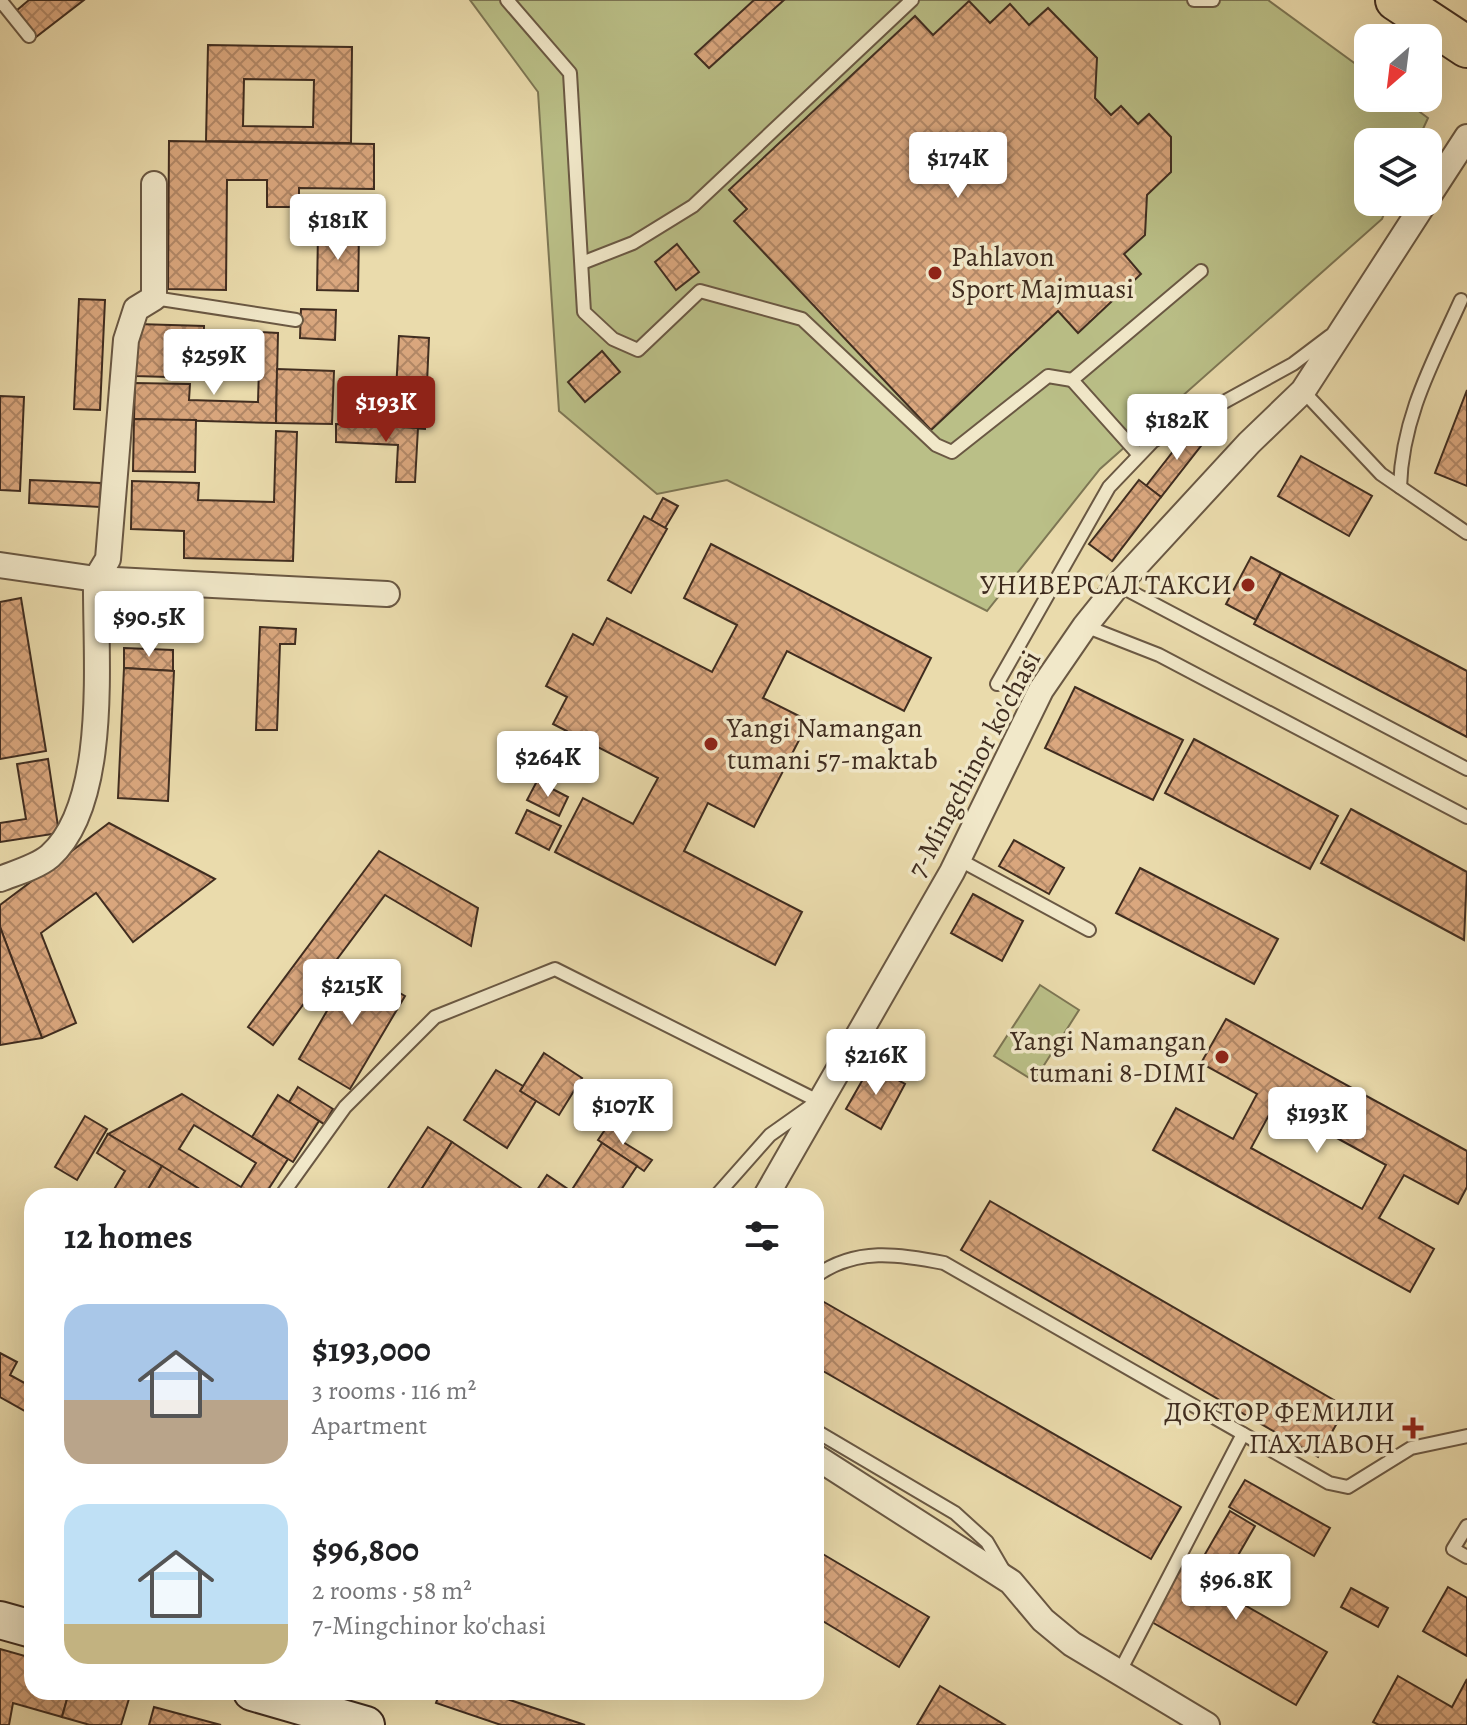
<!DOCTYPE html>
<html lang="en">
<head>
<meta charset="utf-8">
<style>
	body { margin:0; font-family:Alegreya,serif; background:#f2f2f2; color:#202124; height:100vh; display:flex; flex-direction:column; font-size:30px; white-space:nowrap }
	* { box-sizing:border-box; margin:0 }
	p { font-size:26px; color:#757577 }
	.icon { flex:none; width:44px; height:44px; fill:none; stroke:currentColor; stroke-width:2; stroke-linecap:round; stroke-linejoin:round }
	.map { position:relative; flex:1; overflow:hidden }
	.sheet { position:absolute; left:24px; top:1188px; width:800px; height:512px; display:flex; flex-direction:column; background:#fff; border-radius:24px; box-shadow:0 8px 32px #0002 }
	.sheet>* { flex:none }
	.needle { width:52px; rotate:208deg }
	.fabs { position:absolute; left:1354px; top:24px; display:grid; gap:16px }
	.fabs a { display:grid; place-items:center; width:88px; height:88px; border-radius:16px; background:#fff; box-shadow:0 8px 32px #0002; font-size:40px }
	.price { position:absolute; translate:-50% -68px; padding:0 18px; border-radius:8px; background:#fff; color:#222; font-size:26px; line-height:52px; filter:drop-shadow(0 2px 4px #0008) }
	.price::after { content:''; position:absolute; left:50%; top:48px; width:24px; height:18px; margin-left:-12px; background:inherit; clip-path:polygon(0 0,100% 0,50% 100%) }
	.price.active { background:#8f2418; color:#fff }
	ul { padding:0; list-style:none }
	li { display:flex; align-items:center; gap:24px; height:200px; padding:0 40px }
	li span { display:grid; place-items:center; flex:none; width:224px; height:160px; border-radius:24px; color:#555 }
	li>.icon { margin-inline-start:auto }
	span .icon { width:96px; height:96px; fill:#fffc; stroke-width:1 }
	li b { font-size:34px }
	h2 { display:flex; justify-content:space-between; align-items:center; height:96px; padding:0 40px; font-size:34px }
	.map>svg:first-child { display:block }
</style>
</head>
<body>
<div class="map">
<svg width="1467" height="1725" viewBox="0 0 1467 1725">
	<defs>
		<pattern id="building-cross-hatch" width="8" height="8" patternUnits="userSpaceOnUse" patternTransform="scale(2)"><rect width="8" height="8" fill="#daa77e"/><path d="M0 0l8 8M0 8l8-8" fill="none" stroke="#b28867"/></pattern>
	</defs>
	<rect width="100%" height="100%" fill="#eadbac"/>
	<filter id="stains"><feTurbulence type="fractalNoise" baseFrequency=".0025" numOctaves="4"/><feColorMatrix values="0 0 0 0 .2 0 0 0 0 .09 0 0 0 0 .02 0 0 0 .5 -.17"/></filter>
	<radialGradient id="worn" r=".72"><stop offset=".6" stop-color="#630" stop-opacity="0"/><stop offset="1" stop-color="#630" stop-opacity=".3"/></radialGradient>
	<!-- grass -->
	<g fill="#babf87" stroke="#7d7654" stroke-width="2">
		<path d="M 470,0 L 1268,0 L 1368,73 L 1368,98 L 1401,98 L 1428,118 L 1417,142 L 1368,142 L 1368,202 L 1389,202 L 1382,219 L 1100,469 L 987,611 L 727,480 L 657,494 L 559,411 L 538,92 Z"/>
		<path d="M 1040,985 L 1079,1010 L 1034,1081 L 994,1056 Z"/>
	</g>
	<!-- building -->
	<g fill="url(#building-cross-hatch)" stroke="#402d20" stroke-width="2" fill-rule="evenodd">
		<path d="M 29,0 L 84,0 L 36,37 L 16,11 Z"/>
		<path d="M 754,0 L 784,0 L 709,68 L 695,54 Z"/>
		<path d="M 969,1 L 990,23 L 1010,4 L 1029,25 L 1048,8 L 1097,58 L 1095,98 L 1111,115 L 1121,106 L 1138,124 L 1149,114 L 1171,137 L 1171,172 L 1147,195 L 1145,235 L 1124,254 L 1141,274 L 1078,333 L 1058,311 L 931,430 L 734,221 L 747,209 L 729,190 L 915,16 L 933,35 Z"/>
		<path d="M 208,45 L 352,47 L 351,143 L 206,141 ZM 244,79 L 314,80 L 313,127 L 243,126 Z"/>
		<path d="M 169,141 L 374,144 L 374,189 L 299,188 L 299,207 L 267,207 L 267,180 L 227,180 L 226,290 L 168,289 Z"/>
		<path d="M 318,233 L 359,234 L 358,291 L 317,290 Z"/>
		<path d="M 677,244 L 699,272 L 676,290 L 655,262 Z"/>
		<path d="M 79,299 L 105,300 L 100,410 L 74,409 Z"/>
		<path d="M 301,309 L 336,310 L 335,340 L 300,338 Z"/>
		<path d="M 137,324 L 204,326 L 202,378 L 135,376 Z"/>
		<path d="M 260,332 L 278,333 L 276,423 L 134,419 L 135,383 L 190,384 L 189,400 L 258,402 Z"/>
		<path d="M 399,336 L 429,338 L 425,429 L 394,427 Z"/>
		<path d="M 602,351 L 620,372 L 585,402 L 568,382 Z"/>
		<path d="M 277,369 L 334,371 L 332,424 L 276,423 Z"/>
		<path d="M 1467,390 L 1467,486 L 1435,473 Z"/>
		<path d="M 0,396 L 24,397 L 20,491 L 0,490 Z"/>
		<path d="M 134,419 L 196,420 L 195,472 L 133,471 Z"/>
		<path d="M 336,424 L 418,428 L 415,482 L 396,482 L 398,445 L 336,442 Z"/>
		<path d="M 1193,426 L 1208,437 L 1161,497 L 1146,486 Z"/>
		<path d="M 276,431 L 297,432 L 293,561 L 184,558 L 184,531 L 131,529 L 132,481 L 199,483 L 198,500 L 274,502 Z"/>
		<path d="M 1301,456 L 1372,496 L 1349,536 L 1278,496 Z"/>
		<path d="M 30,480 L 101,483 L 100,507 L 29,503 Z"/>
		<path d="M 1139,480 L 1161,497 L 1112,561 L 1089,544 Z"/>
		<path d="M 663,498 L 678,506 L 665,528 L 651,520 Z"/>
		<path d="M 644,516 L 667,529 L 631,593 L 608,580 Z"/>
		<path d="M 711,544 L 931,658 L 904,711 L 787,651 L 763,698 L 809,721 L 754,827 L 708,803 L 684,851 L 802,912 L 775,965 L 555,852 L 583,798 L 633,824 L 658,778 L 553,724 L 567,697 L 546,686 L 573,634 L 593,645 L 607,618 L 712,672 L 737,625 L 684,598 Z"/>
		<path d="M 1251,557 L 1281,573 L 1256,620 L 1226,604 Z"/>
		<path d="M 1281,573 L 1467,671 L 1467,737 L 1254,624 Z"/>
		<path d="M 127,593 L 180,595 L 178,638 L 126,635 Z"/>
		<path d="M 21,598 L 46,751 L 0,759 L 0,602 Z"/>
		<path d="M 260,627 L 296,629 L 295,644 L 280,644 L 277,730 L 256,730 Z"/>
		<path d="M 124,648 L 173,650 L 173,671 L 124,668 Z"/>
		<path d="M 124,668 L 174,671 L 168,801 L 118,798 Z"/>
		<path d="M 1075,687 L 1183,740 L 1153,800 L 1045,748 Z"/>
		<path d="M 1194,739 L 1338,816 L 1310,869 L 1165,793 Z"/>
		<path d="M 48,759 L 59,833 L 0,842 L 0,823 L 26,819 L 17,764 Z"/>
		<path d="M 537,781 L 568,797 L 559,816 L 527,800 Z"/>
		<path d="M 1351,809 L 1467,872 L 1464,940 L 1321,863 Z"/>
		<path d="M 527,810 L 561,826 L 549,850 L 516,833 Z"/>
		<path d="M 109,823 L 215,879 L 133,942 L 96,893 L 41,933 L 76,1023 L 42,1038 L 0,927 L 0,905 Z"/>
		<path d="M 1014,840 L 1064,868 L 1049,894 L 999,866 Z"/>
		<path d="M 379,851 L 478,908 L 471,946 L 385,895 L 273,1045 L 248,1027 Z"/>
		<path d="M 1140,868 L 1278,939 L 1254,984 L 1116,913 Z"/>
		<path d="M 973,894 L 1023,921 L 1002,961 L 951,933 Z"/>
		<path d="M 0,927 L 42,1038 L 0,1045 Z"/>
		<path d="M 353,966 L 405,996 L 350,1089 L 299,1059 Z"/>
		<path d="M 1226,1019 L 1467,1151 L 1467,1187 L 1458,1204 L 1404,1175 L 1379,1218 L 1434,1249 L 1410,1292 L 1153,1150 L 1176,1108 L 1233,1139 L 1257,1094 L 1201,1063 ZM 1275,1104 L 1386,1165 L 1362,1209 L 1251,1148 Z"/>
		<path d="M 544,1053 L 582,1078 L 559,1115 L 520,1091 Z"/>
		<path d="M 871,1065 L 905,1084 L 881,1129 L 846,1109 Z"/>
		<path d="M 496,1070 L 523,1086 L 520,1091 L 536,1101 L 507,1148 L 464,1120 Z"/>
		<path d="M 298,1087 L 333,1109 L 324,1124 L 289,1102 Z"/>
		<path d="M 182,1094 L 288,1159 L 264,1196 L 211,1196 L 108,1134 ZM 194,1125 L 256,1163 L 241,1187 L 179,1149 Z"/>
		<path d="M 278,1095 L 319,1121 L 293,1162 L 252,1137 Z"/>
		<path d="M 85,1116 L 107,1129 L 77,1180 L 55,1167 Z"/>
		<path d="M 609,1124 L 627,1136 L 623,1142 L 652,1160 L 644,1171 L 598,1140 Z"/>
		<path d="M 428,1127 L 452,1142 L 417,1196 L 383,1196 Z"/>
		<path d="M 108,1134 L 162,1166 L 144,1196 L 110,1196 L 125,1171 L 97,1153 Z"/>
		<path d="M 452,1142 L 533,1196 L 534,1196 L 417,1196 Z"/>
		<path d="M 602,1143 L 637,1166 L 617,1196 L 533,1196 L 547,1175 L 571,1191 Z"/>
		<path d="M 162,1166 L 211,1196 L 144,1196 Z"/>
		<path d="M 990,1201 L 1346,1407 L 1318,1457 L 961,1250 Z"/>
		<path d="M 817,1298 L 1181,1507 L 1151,1559 L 816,1367 Z"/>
		<path d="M 0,1353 L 17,1362 L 10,1375 L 32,1387 L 32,1415 L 0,1397 Z"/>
		<path d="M 1245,1480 L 1330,1528 L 1314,1556 L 1229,1507 Z"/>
		<path d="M 1230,1511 L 1255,1526 L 1218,1590 L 1327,1652 L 1296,1705 L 1150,1621 L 1181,1568 L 1193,1575 Z"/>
		<path d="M 816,1550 L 929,1617 L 899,1667 L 816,1617 Z"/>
		<path d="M 1448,1587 L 1467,1598 L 1467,1656 L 1423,1631 Z"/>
		<path d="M 1351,1588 L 1388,1608 L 1378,1627 L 1341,1607 Z"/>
		<path d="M 0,1649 L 32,1658 L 32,1692 L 69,1692 L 62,1717 L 13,1703 L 9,1725 L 0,1725 Z"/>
		<path d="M 1398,1676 L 1452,1707 L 1467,1679 L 1467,1725 L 1379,1725 L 1373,1722 Z"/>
		<path d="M 940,1686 L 1005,1725 L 917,1725 Z"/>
		<path d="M 69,1692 L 131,1692 L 121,1725 L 90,1725 L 62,1717 Z"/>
		<path d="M 440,1692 L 486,1692 L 585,1725 L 501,1725 L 436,1703 Z"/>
		<path d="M 154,1707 L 221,1725 L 149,1725 Z"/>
	</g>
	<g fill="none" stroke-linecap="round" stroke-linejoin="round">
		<defs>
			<g id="lane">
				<path d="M 0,0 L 29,36"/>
				<path d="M 507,0 L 570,73 L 584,312 L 613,339 L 638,350 L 700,291 L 802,319 L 936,445 L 952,452 L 1048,376 L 1072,380"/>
				<path d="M 1194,0 L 1213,0"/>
				<path d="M 582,263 L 633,243 L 693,206 L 912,0"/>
				<path d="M 154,298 L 296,320"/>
				<path d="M 1303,391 L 1381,474 L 1467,533"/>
				<path d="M 1139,455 L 1072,380 L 1201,271"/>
				<path d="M 1400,487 C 1402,417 1433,362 1461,300"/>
				<path d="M 1118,585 L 1467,769"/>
				<path d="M 1085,626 L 1159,655 L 1467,817"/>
				<path d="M 997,684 L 1109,487 L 1153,441 L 1293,364 L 1330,336"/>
				<path d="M 958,859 L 1089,930"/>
				<path d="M 281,1196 L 345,1107 L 435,1017 L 555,969 L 818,1101 L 770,1135 L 716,1196"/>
				<path d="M 816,1276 C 856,1247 899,1254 944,1263 L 1329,1483 L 1348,1487 L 1411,1448 L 1467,1436"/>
				<path d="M 816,1431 L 955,1513 L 987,1542 L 1005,1573"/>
				<path d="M 1467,1526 L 1453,1549 L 1467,1557"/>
				<path d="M 1119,1673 L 1243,1434"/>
			</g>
			<g id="street">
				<path d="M 1428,197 L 1467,137"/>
				<path d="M 0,565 L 96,579 L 387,594"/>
				<path d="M 0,879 C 15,873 37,867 50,856 C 110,802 95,655 96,579 L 108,559 L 126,340 L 136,309 L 154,298 L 154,184"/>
				<path d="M 766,1196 L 952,872 L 1041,690 L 1085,626 L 1118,585 L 1249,443 L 1303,391 L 1425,202"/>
				<path d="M 816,1457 L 1011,1582 L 1043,1620 L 1072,1644 L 1207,1725"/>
			</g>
			<g id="secondary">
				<path d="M 0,1620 L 32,1629"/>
				<path d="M 252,1692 L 366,1725"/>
			</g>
			<path id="primary" d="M 1396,0 L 1467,47"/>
		</defs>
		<!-- lane casing -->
		<use href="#lane" stroke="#6a5843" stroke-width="16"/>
		<!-- street casing -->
		<use href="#street" stroke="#6a5843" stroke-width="28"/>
		<!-- secondary casing -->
		<use href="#secondary" stroke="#402d20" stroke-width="40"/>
		<!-- primary casing -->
		<use href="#primary" stroke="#402d20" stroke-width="44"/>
		<!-- lane -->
		<use href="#lane" stroke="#f1e8c9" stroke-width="12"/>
		<!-- street -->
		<use href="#street" stroke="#f1e8c9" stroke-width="24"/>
		<!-- secondary -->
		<use href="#secondary" stroke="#f1e8c9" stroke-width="36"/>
		<!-- primary -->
		<use href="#primary" stroke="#eadbac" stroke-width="40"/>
	</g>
	<!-- markers -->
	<g fill="#8f2418" stroke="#f1e8c9" stroke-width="3">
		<circle cx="935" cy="273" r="8"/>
		<circle cx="1248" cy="585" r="8"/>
		<circle cx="711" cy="744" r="8"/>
		<circle cx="1222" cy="1057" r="8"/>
		<path d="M1409 1416h8v8h8v8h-8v8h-8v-8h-8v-8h8z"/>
	</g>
	<g text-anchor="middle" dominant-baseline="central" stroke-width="7" stroke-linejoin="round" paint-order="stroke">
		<!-- poi labels -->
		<g font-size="28" fill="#402d20" stroke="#f1e8c9" text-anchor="end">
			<text x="951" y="257" text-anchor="start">Pahlavon<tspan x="951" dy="32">Sport Majmuasi</tspan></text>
			<text x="1232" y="585">УНИВЕРСАЛ ТАКСИ</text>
			<text x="727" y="728" text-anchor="start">Yangi Namangan<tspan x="727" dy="32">tumani 57-maktab</tspan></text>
			<text x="1206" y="1041">Yangi Namangan<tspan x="1206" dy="32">tumani 8-DIMI</tspan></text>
			<text x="1395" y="1412">ДОКТОР ФЕМИЛИ<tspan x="1395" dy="32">ПАХЛАВОН</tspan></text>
		</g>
		<!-- street labels -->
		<g font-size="28" fill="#402d20" stroke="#f1e8c9">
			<text transform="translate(974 764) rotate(-62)">7-Mingchinor ko'chasi</text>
		</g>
	</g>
	<rect width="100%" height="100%" filter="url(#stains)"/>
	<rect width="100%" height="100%" fill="url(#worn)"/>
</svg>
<div class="fabs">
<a><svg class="needle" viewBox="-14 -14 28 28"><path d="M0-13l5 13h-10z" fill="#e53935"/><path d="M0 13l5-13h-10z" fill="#757577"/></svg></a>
<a><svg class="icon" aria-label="layers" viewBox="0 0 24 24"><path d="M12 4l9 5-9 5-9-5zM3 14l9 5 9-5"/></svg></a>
</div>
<b class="price" style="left:958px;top:200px">$174K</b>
<b class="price" style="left:338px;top:262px">$181K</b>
<b class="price" style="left:214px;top:397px">$259K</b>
<b class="price active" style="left:386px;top:444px">$193K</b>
<b class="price" style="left:1177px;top:462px">$182K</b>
<b class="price" style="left:149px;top:659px">$90.5K</b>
<b class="price" style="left:548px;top:799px">$264K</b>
<b class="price" style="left:352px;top:1027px">$215K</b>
<b class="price" style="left:876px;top:1097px">$216K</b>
<b class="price" style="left:623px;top:1147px">$107K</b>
<b class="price" style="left:1317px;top:1155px">$193K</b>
<b class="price" style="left:1236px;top:1622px">$96.8K</b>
<section class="sheet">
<h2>12 homes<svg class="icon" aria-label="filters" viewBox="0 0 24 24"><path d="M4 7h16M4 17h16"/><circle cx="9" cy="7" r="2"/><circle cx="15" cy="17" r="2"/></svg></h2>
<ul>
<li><span style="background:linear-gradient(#a9c7e8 60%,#b9a48a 0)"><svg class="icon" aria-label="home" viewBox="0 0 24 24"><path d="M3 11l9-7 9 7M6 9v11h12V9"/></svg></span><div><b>$193,000</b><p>3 rooms · 116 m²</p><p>Apartment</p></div></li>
<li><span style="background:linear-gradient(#bfe0f5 75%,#c2b280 0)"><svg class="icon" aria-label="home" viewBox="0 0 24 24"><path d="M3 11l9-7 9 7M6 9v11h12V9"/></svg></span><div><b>$96,800</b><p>2 rooms · 58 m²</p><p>7-Mingchinor ko'chasi</p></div></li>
</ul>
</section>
</div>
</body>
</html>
